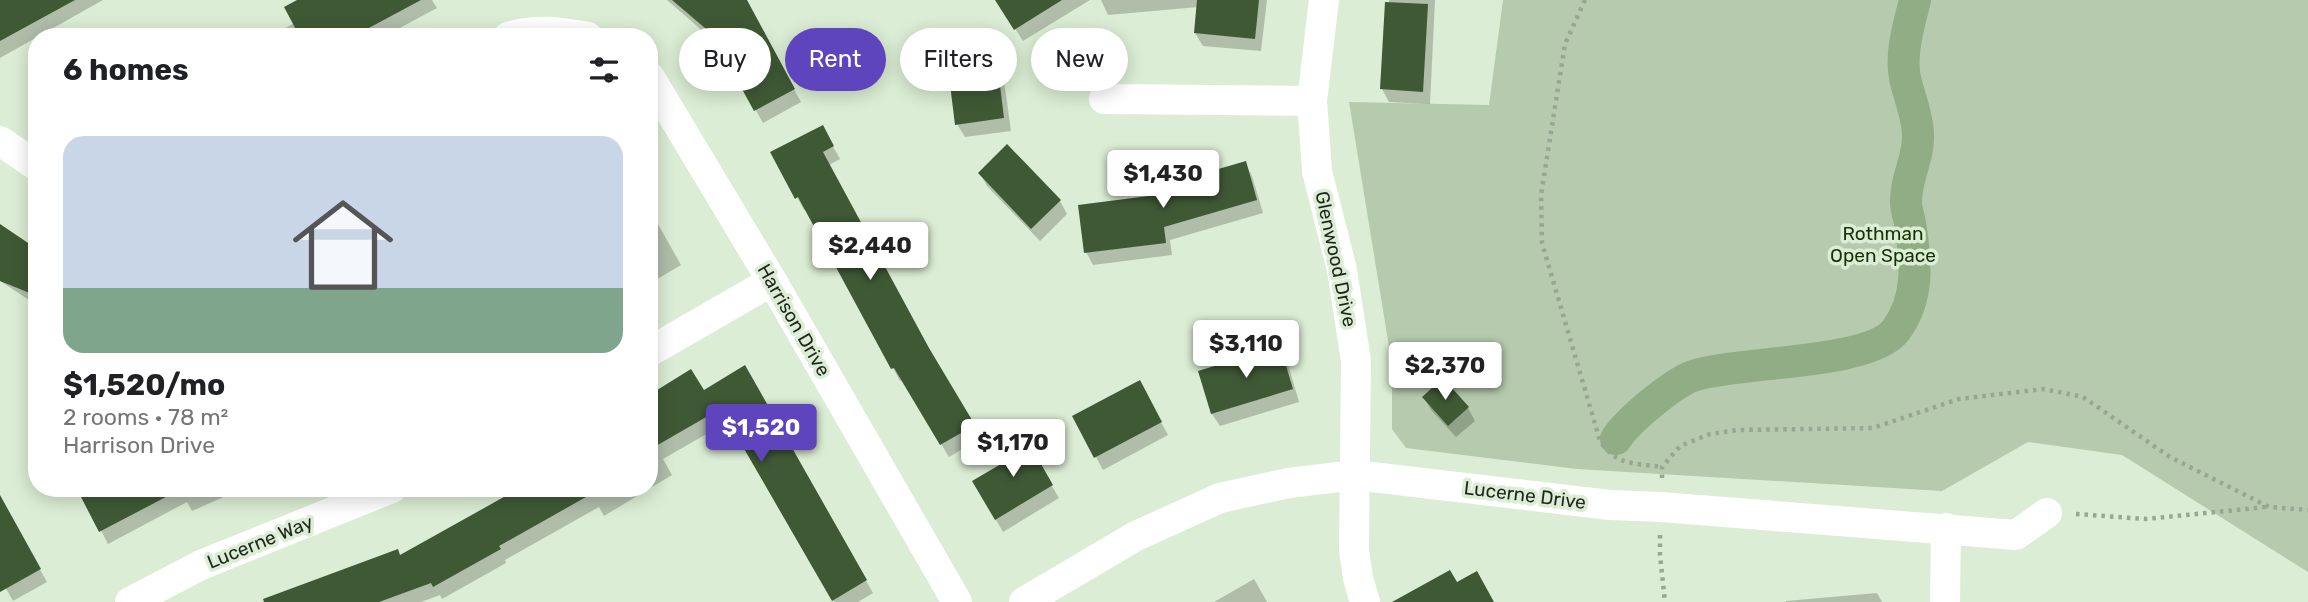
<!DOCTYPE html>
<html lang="en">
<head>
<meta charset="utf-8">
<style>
	body { margin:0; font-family:Rubik,sans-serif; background:#f6f6f6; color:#202124; height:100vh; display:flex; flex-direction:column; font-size:26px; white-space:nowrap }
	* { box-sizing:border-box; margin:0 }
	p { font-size:23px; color:#757577 }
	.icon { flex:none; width:38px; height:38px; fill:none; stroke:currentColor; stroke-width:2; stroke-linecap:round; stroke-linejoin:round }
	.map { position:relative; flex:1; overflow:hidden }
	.drawer { position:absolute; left:28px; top:28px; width:630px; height:469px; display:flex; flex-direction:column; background:#fff; border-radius:28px; box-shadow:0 4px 18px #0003 }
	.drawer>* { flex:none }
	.top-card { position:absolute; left:679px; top:28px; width:665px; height:63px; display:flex; gap:14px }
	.price { position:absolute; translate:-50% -60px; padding:0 16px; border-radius:7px; background:#fff; color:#222; font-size:23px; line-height:46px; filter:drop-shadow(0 2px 4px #0008) }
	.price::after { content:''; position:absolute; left:50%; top:42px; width:21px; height:16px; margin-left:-10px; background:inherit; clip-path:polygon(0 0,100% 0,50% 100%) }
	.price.active { background:#5e45bd; color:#fff }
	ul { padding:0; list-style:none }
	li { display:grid; align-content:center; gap:14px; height:371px; padding:0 35px }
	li+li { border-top:2px solid #e0e0e0 }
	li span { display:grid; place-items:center; height:217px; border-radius:21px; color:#555 }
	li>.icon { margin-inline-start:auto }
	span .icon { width:126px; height:126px; fill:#fffc; stroke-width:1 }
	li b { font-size:30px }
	h2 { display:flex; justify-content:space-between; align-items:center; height:84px; padding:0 35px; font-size:30px }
	.pill { padding:0 24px; border-radius:32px; background:#fff; box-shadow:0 4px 18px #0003; font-size:24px; line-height:63px }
	.pill.active { background:#5e45bd; color:#fff }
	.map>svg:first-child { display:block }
</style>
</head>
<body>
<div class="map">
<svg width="2308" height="602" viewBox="0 0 2308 602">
	<rect width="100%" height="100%" fill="#dbedd4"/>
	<!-- green -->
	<path fill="#b6cbae" d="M 1503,0 L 2308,0 L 2308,572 L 2122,455 L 2028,442 L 1942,491 L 1577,469 L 1406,448 L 1392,429 L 1392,365 L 1349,102 L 1489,105 Z"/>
	<!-- shadow -->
	<g fill="#0003">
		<path d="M 0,0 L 103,0 L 0,58 Z"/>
		<path d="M 300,0 L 432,0 L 437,8 L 383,37 L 271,37 L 294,23 Z"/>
		<path d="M 667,0 L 732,0 L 756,21 L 801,102 L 763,123 L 720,46 Z"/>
		<path d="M 997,0 L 1090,0 L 1023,41 Z"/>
		<path d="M 1101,0 L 1267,0 L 1261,51 L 1203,46 L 1195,33 L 1198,7 L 1108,15 Z"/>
		<path d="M 1389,0 L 1435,0 L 1430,104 L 1389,102 L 1382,89 Z"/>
		<path d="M 993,39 L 1000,52 L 1011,131 L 965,137 L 957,124 Z"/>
		<path d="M 822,127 L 840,159 L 829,165 L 933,358 L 981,438 L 949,457 L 902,380 L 900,381 L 807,209 L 804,210 L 773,153 Z"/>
		<path d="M 1007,147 L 1060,201 L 1067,214 L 1040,241 L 987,186 L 980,173 Z"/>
		<path d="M 1245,163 L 1252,176 L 1263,213 L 1170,240 L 1172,255 L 1093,265 L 1086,252 L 1183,194 Z"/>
		<path d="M 654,217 L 681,265 L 649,284 L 649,220 Z"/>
		<path d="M 0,226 L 37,250 L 37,305 L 0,281 Z"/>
		<path d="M 1280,348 L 1287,361 L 1299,402 L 1220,426 L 1212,414 L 1200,372 Z"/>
		<path d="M 744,367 L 873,593 L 858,602 L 834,602 L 737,433 L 724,440 L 717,428 L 663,459 L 672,475 L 604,516 L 599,507 L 505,560 L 506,563 L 442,599 L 440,595 L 421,602 L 278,602 L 400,557 L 523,488 L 649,488 L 649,417 L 703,392 Z"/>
		<path d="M 1146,395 L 1168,435 L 1103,470 L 1074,417 Z"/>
		<path d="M 1424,397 L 1468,408 L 1475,421 L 1456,437 L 1431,410 Z"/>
		<path d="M 1024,439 L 1059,498 L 1003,532 L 974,482 L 1003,465 Z"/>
		<path d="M 102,488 L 244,488 L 192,511 L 187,502 L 108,544 L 84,498 Z"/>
		<path d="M 0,505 L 5,507 L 47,582 L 13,601 L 0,578 Z"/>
		<path d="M 1254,579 L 1267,602 L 1214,602 Z"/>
		<path d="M 1877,593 L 1882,602 L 1786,602 L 1786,601 Z"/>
	</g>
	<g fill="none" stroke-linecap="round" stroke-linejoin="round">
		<!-- canal -->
		<path stroke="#90ad85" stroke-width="32" d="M 1616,439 C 1627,421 1673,383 1693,376 C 1737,361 1871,365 1896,330 C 1920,298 1916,260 1910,223 C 1909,217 1906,209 1906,203 C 1905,180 1919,158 1918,135 C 1918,116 1909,97 1905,78 C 1900,53 1909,25 1915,0"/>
	</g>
	<!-- building -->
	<g fill="#3f5935">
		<path d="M 0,0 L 75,0 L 0,41 Z"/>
		<path d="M 297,0 L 421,0 L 352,37 L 300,37 L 284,7 Z"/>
		<path d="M 672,0 L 747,0 L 795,89 L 754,111 L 712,34 Z"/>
		<path d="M 995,0 L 1062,0 L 1014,30 Z"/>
		<path d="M 1197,0 L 1259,0 L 1255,39 L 1194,33 Z"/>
		<path d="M 1385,2 L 1428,4 L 1423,92 L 1380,89 Z"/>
		<path d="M 994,37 L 1004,118 L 955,125 L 945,43 Z"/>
		<path d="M 823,125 L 834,146 L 823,152 L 929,348 L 975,425 L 940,445 L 894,368 L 891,369 L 798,197 L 795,199 L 770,152 Z"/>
		<path d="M 1007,144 L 1061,200 L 1031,229 L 978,173 Z"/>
		<path d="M 1246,161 L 1257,200 L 1164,227 L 1166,243 L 1084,253 L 1078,205 L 1180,192 L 1177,181 Z"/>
		<path d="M 0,224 L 37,249 L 37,296 L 0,281 Z"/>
		<path d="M 1280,346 L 1293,389 L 1211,414 L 1198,371 Z"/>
		<path d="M 745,365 L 867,580 L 832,601 L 728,421 L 716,429 L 708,416 L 649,450 L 649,395 L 691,369 L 704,390 Z"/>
		<path d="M 1443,378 L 1469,407 L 1448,426 L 1422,397 Z"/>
		<path d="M 1140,380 L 1162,422 L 1094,458 L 1072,416 Z"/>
		<path d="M 1025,436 L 1053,485 L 995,520 L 972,481 L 1001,464 L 995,454 Z"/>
		<path d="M 99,488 L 183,488 L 99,532 L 81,497 Z"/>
		<path d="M 520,488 L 602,488 L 499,546 L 501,549 L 433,587 L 431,583 L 379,602 L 264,602 L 263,599 L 398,549 L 400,555 Z"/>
		<path d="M 0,495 L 41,569 L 0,592 Z"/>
		<path d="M 1450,570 L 1457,582 L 1477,571 L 1494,602 L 1392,602 Z"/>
	</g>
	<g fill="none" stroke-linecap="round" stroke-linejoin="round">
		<!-- path -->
		<g stroke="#98a692" stroke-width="4.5" stroke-dasharray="3.5 5" stroke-linecap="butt">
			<path d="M 1585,0 L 1565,44 L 1541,195 L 1542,243 L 1600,441 C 1617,466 1634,463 1662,467"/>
			<path d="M 1662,478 L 1662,467 L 1680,446 L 1710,434 L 1738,430 L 1873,428 L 1959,399 L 2044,389 L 2083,397 L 2170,457 L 2269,507 L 2308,510"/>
			<path d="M 2076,514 L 2146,519 L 2266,507"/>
			<path d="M 1660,535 L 1660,555 L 1665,602"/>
		</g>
		<!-- street -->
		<g stroke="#fff" stroke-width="30">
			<path d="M 1324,0 L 1312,101 L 1317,171 L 1342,270 L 1356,361 L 1354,550 L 1358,578 L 1365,602"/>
			<path d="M 508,37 C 535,28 561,32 588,37"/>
			<path d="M 649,76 L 772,281 L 957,602"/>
			<path d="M 1104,99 L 1312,101"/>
			<path d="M 0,141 L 37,166"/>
			<path d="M 649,352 L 772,281"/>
			<path d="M 130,602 L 201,565 L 392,488"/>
			<path d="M 1024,602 L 1136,536 L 1220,498 L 1289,483 L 1355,475 L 1610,505 L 1661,507 L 2016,535 L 2047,513"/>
			<path d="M 1945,602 L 1946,528"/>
		</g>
	</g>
	<g text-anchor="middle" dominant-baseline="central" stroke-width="7" stroke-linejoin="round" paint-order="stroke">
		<!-- park labels -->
		<g font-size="19" fill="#153207" stroke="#dbedd4">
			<text x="1883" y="233">Rothman<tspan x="1883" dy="22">Open Space</tspan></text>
		</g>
		<!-- street labels -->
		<g font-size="19" fill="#1f251c" stroke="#dbedd4">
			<text transform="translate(1336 259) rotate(78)">Glenwood Drive</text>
			<text transform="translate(794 320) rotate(60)">Harrison Drive</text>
			<text transform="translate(1525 495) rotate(7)">Lucerne Drive</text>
			<text transform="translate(260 542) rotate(-22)">Lucerne Way</text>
		</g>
	</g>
</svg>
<b class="price" style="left:1163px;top:210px">$1,430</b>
<b class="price" style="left:870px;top:282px">$2,440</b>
<b class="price" style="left:1246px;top:380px">$3,110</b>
<b class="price" style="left:1445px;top:402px">$2,370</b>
<b class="price active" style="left:761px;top:464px">$1,520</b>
<b class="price" style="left:1013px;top:479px">$1,170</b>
<div class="top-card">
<a class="pill">Buy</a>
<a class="pill active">Rent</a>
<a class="pill">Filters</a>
<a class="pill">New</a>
</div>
<section class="drawer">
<h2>6 homes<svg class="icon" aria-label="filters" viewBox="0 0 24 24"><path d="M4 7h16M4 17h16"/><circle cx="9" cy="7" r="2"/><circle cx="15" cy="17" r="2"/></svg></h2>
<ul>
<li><span style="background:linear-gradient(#c9d6e8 70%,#7fa58c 0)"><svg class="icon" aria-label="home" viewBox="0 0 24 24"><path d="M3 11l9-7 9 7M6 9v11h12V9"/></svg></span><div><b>$1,520/mo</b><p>2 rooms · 78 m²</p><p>Harrison Drive</p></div></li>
</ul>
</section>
</div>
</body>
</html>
